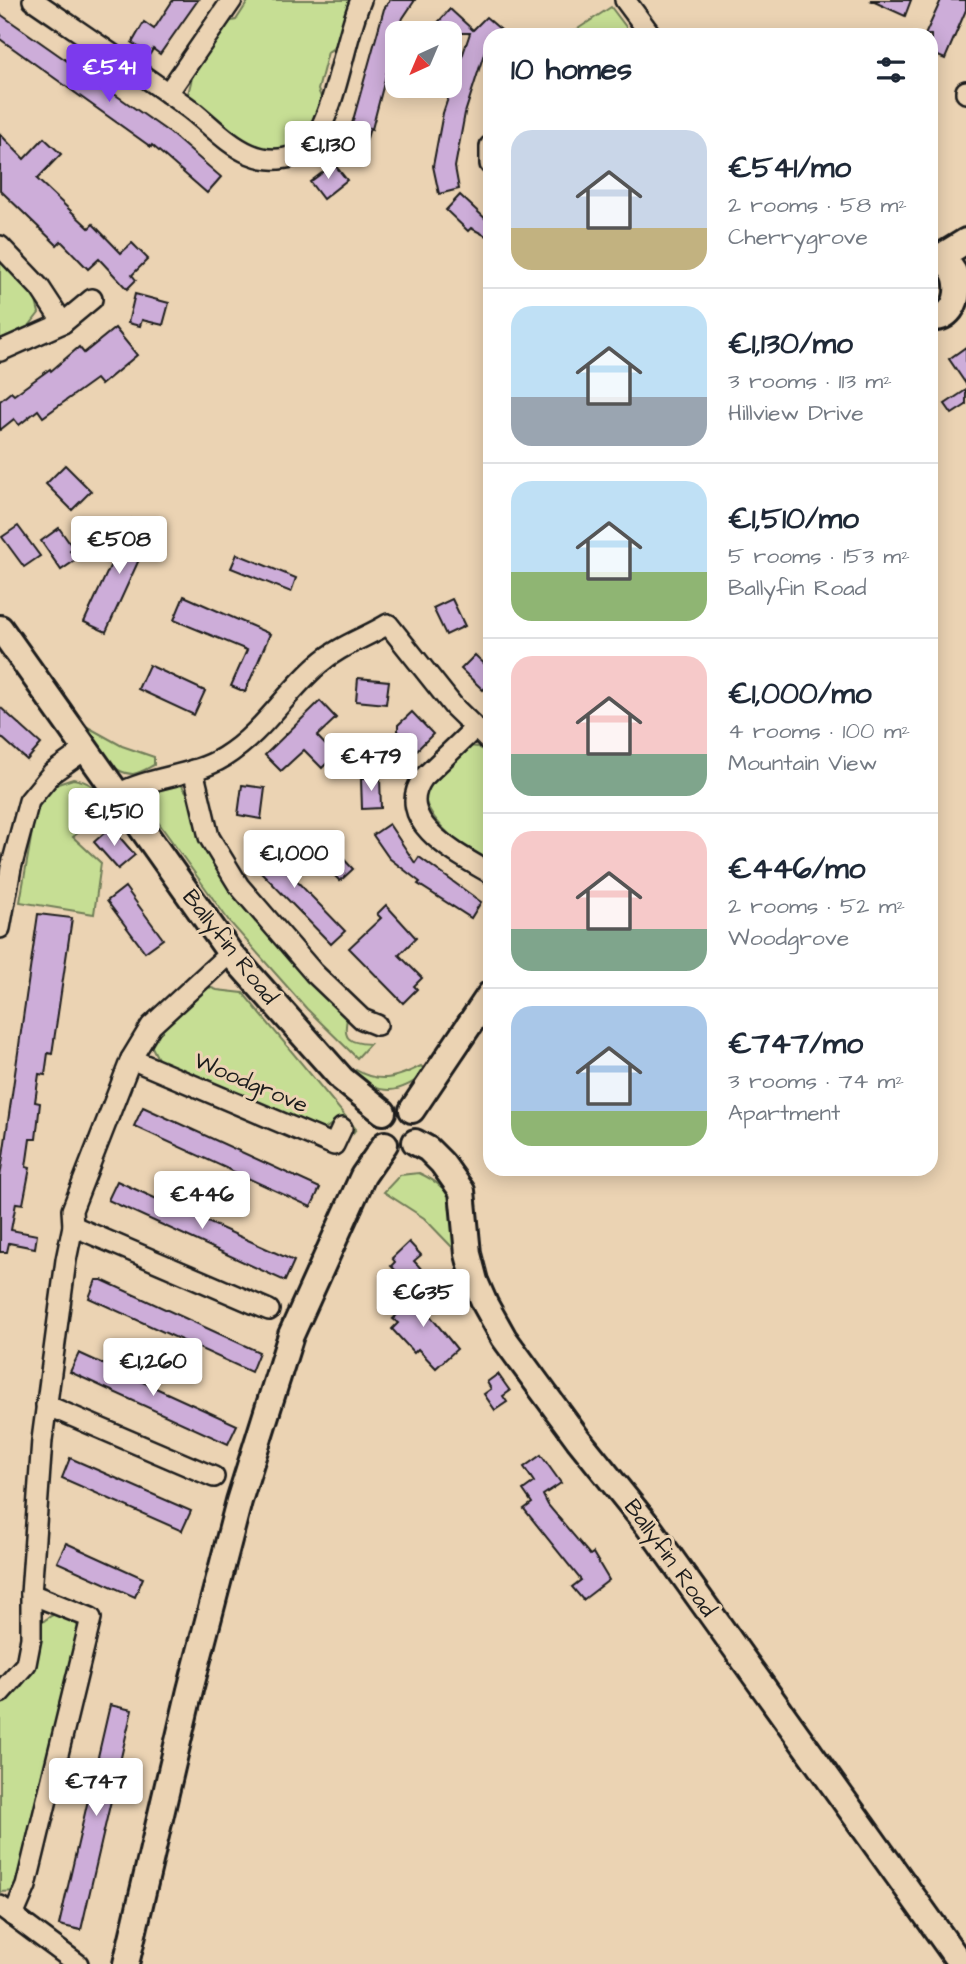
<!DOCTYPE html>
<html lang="en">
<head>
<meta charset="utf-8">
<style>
	body { margin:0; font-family:"Architects Daughter",sans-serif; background:#f2f2f3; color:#1f2937; height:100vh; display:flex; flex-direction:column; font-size:26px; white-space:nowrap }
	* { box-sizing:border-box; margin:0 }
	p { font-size:23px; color:#747a83 }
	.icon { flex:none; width:38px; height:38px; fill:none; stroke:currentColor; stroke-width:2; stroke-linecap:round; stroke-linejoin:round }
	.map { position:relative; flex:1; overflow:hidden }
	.side { position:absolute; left:483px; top:28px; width:455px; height:1148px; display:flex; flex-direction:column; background:#fff; border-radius:21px; box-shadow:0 4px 18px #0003 }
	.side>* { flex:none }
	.needle { width:46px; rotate:224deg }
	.fabs { position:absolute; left:385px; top:21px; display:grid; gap:14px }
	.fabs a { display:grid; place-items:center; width:77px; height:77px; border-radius:14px; background:#fff; box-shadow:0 4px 18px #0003; font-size:35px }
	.price { position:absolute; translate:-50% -60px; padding:0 16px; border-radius:7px; background:#fff; color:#222; font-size:23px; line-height:46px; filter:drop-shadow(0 2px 4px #0008) }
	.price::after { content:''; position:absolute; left:50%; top:42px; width:21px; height:16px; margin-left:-10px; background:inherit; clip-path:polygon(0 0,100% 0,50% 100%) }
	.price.selected { background:#7c3aed; color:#fff }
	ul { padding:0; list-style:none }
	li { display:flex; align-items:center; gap:21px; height:175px; padding:0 28px }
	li+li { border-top:2px solid #e0e1e3 }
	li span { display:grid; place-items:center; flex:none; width:196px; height:140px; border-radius:21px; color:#555 }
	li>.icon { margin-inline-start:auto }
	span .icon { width:84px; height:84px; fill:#fffc; stroke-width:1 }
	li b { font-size:30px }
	h2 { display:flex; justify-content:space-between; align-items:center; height:84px; padding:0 28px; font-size:30px }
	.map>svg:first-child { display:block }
</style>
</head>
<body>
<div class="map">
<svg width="966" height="1964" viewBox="0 0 966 1964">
	<rect width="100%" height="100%" fill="#ebd3b3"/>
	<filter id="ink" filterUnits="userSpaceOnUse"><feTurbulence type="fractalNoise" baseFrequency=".0143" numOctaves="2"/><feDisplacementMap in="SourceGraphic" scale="14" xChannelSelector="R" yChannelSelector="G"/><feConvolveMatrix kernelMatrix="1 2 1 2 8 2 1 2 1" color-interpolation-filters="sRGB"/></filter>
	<g filter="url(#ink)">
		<!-- green -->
		<g fill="#c6de94" stroke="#717d58" stroke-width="2">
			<path d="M 249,0 L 350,0 C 346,16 344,44 328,52 L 318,90 L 322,99 L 314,123 L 301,144 L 279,153 L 241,144 L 187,98 L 193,74 L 226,22 L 236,20 Z"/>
			<path d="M 611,7 L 632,35 L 568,35 L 570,34 Z"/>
			<path d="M 0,261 L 35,297 L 39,313 L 29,326 L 0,339 Z"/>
			<path d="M 84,725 L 122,746 L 154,757 L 154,765 C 148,768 140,773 133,774 C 110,774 92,743 84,725 Z"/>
			<path d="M 470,746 L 485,748 L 490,752 L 490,861 C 463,849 434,826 424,798 L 427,787 Z"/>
			<path d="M 73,779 C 92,781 99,792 110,806 L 73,837 L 101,863 L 94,914 L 20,902 L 37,803 L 58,784 Z"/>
			<path d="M 180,783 L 189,796 L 193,795 L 209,855 L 216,867 L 256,917 L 348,1015 C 342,1038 347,1043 370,1044 L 357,1058 L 307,1009 L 229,921 L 153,815 L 148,805 L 148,793 L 151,789 Z"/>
			<path d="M 206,986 L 217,990 L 243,993 L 356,1129 L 353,1133 L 332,1124 L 322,1131 L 159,1061 L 152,1047 L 153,1035 Z"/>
			<path d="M 421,1066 L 427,1072 C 398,1096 381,1095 352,1075 L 356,1070 C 380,1084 397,1078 421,1066 Z"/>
			<path d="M 419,1173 C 454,1189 456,1204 460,1240 L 452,1247 L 424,1218 L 384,1192 L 400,1175 Z"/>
			<path d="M 59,1612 L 73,1616 L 80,1631 L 18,1891 L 0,1892 L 0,1702 C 22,1694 32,1673 35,1651 C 36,1644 36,1635 38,1629 C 41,1621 52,1615 59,1612 Z"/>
		</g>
		<!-- building -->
		<g fill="#cdadd9" stroke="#1c1c1c" stroke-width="2">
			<path d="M 173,0 L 198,0 L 160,54 L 153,49 L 150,54 L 132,43 L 144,22 L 154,29 Z"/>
			<path d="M 390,0 L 415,0 L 403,18 L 397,33 L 372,129 L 370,128 L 359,165 L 339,160 L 347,131 L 350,131 L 384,9 Z"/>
			<path d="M 870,0 L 911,0 L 905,16 Z"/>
			<path d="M 941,0 L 966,0 L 966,10 L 945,59 L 931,53 L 931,35 L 925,35 Z"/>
			<path d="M 450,9 L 473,30 L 486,17 L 501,30 L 497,35 L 490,35 L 465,113 L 455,167 L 459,189 L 439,194 L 433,166 L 443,113 L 470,33 L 441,33 L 434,27 Z"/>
			<path d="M 0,14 L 170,133 L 221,177 L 207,193 L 152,145 L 151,147 L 0,39 Z"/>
			<path d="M 0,134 L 24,159 L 44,138 L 61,154 L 37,179 L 89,228 L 93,224 L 121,253 L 132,243 L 148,259 L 132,275 L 136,280 L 127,289 L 99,259 L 88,269 L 61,241 L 57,245 L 0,190 Z"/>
			<path d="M 334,164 L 347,180 L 323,199 L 310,182 Z"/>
			<path d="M 460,195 L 490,223 L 490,238 L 471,228 L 468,231 L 446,210 Z"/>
			<path d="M 135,294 L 169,303 L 163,325 L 142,320 L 140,326 L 128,323 Z"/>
			<path d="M 115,328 L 137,355 L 101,385 L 96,379 L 43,417 L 38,410 L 19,425 L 14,419 L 0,430 L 0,401 L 11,392 L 14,395 L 50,369 L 51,371 L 79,347 L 84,353 Z"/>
			<path d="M 966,347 L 966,384 L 949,359 Z"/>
			<path d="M 966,390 L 966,405 L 952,414 L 945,404 Z"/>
			<path d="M 65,465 L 91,491 L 72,510 L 46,484 Z"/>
			<path d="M 132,519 L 153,529 L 106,632 L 84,622 Z"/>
			<path d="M 18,526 L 40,556 L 24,567 L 2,537 Z"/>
			<path d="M 59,528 L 73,548 L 70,551 L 77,559 L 61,570 L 41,541 Z"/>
			<path d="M 237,554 L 296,578 L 291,592 L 231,568 Z"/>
			<path d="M 184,596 L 270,634 L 245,692 L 231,686 L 247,650 L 174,620 Z"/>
			<path d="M 452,599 L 465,626 L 446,635 L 433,608 Z"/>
			<path d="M 475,655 L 490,669 L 490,683 L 483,690 L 461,669 Z"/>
			<path d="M 149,665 L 205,691 L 194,715 L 138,689 Z"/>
			<path d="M 358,678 L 389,681 L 386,704 L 356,701 Z"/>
			<path d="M 320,701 L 336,718 L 317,736 L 335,755 L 322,768 L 304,750 L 281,771 L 265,755 Z"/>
			<path d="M 0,707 L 41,744 L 27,760 L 0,736 Z"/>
			<path d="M 412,712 L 433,734 L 417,750 L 398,731 L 398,725 Z"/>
			<path d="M 361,778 L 380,778 L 381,808 L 362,809 Z"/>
			<path d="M 242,785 L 265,788 L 261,819 L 238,815 Z"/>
			<path d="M 389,824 L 415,863 L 419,857 L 481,902 L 471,918 L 418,884 L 420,882 L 389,858 L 373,835 Z"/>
			<path d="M 111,827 L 135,855 L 118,869 L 94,842 Z"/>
			<path d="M 272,838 L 286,870 L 345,931 L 331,944 L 261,872 L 250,847 Z"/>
			<path d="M 339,854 L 353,869 L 340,881 L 326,867 Z"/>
			<path d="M 125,887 L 163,939 L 145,952 L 107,901 Z"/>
			<path d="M 386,905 L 416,938 L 399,955 L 422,978 L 414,986 L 417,989 L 403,1003 L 349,948 L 381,918 L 377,914 Z"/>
			<path d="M 38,914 L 72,918 L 52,1054 L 48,1053 L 45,1075 L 39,1074 L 35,1102 L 40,1103 L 36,1139 L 30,1139 L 26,1167 L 30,1168 L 23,1204 L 16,1203 L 11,1230 L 37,1235 L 35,1248 L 9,1243 L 7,1252 L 0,1252 L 0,1177 Z"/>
			<path d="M 143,1107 L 320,1188 L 311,1207 L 134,1126 Z"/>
			<path d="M 117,1181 L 294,1261 L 285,1281 L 108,1200 Z"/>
			<path d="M 409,1242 L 421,1255 L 414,1261 L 425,1273 L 412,1286 L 391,1266 L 395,1262 L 392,1258 Z"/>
			<path d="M 96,1280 L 102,1280 L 259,1352 L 251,1372 L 89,1298 Z"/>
			<path d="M 424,1286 L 439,1300 L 427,1312 L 457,1349 L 436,1368 L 418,1349 L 414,1353 L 392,1329 L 398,1323 L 393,1319 Z"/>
			<path d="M 79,1353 L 237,1425 L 228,1444 L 70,1372 Z"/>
			<path d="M 498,1374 L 510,1391 L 503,1396 L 507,1402 L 495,1410 L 484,1394 L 491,1389 L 487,1382 Z"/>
			<path d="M 541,1455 L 561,1483 L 543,1495 L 548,1505 L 590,1555 L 593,1553 L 609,1580 L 583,1600 L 572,1587 L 581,1580 L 524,1509 L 532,1503 L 523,1490 L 534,1482 L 524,1467 Z"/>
			<path d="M 70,1458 L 191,1511 L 182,1531 L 62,1478 Z"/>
			<path d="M 66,1543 L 143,1578 L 135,1597 L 57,1562 Z"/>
			<path d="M 110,1705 L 132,1710 L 81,1930 L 59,1925 Z"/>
		</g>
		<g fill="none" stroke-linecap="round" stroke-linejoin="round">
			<defs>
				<g id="minor">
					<path d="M 33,0 C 84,35 136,70 186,106 C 207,121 226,144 250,154 C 271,163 299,161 313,141 C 337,106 344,40 361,0"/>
					<path d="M 625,0 L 651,35"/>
					<path d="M 168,93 L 232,0"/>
					<path d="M 966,93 L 966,91"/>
					<path d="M 490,146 L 490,164"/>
					<path d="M 0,246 L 40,288 L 63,323 L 0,351"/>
					<path d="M 63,323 L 92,299"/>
					<path d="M 474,729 L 423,778 C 392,822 459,855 490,873"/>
					<path d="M 193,770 L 209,837 L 239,886 L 314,973 L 362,1019 L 377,1025"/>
					<path d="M 118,794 C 151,776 192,777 224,757 C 263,733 285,693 319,664 C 339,646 365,638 388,624 L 454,707 L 490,742"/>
					<path d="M 0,928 L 11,868 L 29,801 L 52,773 L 76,756 L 83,747"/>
					<path d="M 131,1059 L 334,1145 L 342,1128"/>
					<path d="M 73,1226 L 269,1310"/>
					<path d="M 46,1405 L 214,1477"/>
					<path d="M 0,1693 L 26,1664 L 31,1638 L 31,1594 L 42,1440 L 66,1260 L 73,1226 L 72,1210 L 131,1059 L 151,1026 L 230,953"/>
					<path d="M 0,1906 L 78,1964"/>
					<path d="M 13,1916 L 26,1886 L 91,1618 L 31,1594"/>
				</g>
				<g id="tertiary">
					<path d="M 931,260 C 966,255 966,321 931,318"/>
					<path d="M 935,260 L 966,241"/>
					<path d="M 0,628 L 230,953 L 342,1079 L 383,1112"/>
					<path d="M 412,1110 L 490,994"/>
					<path d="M 415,1142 L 428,1149 L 442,1163 L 462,1191 L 468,1254 L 475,1281 L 485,1304 L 504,1338 L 578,1439 L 648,1526 L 961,1964"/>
					<path d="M 126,1964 L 190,1690 L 239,1501 L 291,1335 L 363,1176 L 385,1144"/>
				</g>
			</defs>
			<!-- minor casing -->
			<use href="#minor" stroke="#1c1c1c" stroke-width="24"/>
			<!-- tertiary casing -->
			<use href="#tertiary" stroke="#1c1c1c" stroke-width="30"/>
			<!-- minor -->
			<use href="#minor" stroke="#ebd3b3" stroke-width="19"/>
			<!-- tertiary -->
			<use href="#tertiary" stroke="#ebd3b3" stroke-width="24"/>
		</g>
	</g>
	<g text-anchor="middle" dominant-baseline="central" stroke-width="6" stroke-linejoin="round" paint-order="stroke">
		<!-- street labels -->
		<g font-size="23" fill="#1c1c1c" stroke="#ebd3b3">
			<text transform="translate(230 947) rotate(52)">Ballyfin Road</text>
			<text transform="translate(251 1083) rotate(23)">Woodgrove</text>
			<text transform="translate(670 1558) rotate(54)">Ballyfin Road</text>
		</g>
	</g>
</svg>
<div class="fabs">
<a><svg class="needle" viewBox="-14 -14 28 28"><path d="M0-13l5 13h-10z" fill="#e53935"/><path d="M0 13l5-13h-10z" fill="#747a83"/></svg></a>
</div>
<b class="price selected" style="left:109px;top:104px">€541</b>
<b class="price" style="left:328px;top:181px">€1,130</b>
<b class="price" style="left:119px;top:576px">€508</b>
<b class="price" style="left:371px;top:793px">€479</b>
<b class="price" style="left:114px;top:848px">€1,510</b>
<b class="price" style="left:294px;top:890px">€1,000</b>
<b class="price" style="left:202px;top:1231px">€446</b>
<b class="price" style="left:423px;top:1329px">€635</b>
<b class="price" style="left:153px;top:1398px">€1,260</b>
<b class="price" style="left:96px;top:1818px">€747</b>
<section class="side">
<h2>10 homes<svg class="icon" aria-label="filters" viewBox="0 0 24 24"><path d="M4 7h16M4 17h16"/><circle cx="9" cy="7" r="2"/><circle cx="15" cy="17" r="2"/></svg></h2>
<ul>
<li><span style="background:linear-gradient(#c9d6e8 70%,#c2b280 0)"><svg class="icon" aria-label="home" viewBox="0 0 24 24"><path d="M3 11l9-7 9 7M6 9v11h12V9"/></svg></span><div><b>€541/mo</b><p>2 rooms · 58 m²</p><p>Cherrygrove</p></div></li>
<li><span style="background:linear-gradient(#bfe0f5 65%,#9aa5b1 0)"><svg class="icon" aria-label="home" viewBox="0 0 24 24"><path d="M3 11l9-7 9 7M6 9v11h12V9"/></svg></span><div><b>€1,130/mo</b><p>3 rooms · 113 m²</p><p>Hillview Drive</p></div></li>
<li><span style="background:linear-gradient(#bfe0f5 65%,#8fb573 0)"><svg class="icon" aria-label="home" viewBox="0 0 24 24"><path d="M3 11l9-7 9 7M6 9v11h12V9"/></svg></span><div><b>€1,510/mo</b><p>5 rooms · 153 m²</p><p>Ballyfin Road</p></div></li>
<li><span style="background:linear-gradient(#f6c9c9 70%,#7fa58c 0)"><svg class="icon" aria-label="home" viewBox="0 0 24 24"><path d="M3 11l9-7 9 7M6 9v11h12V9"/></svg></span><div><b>€1,000/mo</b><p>4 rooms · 100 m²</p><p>Mountain View</p></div></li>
<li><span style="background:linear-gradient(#f6c9c9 70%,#7fa58c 0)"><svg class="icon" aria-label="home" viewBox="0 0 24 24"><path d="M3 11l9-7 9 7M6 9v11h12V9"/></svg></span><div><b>€446/mo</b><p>2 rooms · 52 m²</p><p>Woodgrove</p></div></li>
<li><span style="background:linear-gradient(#a9c7e8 75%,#8fb573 0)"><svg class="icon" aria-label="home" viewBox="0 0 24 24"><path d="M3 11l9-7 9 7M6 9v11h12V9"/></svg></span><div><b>€747/mo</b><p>3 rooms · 74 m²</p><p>Apartment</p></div></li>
</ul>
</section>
</div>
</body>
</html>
